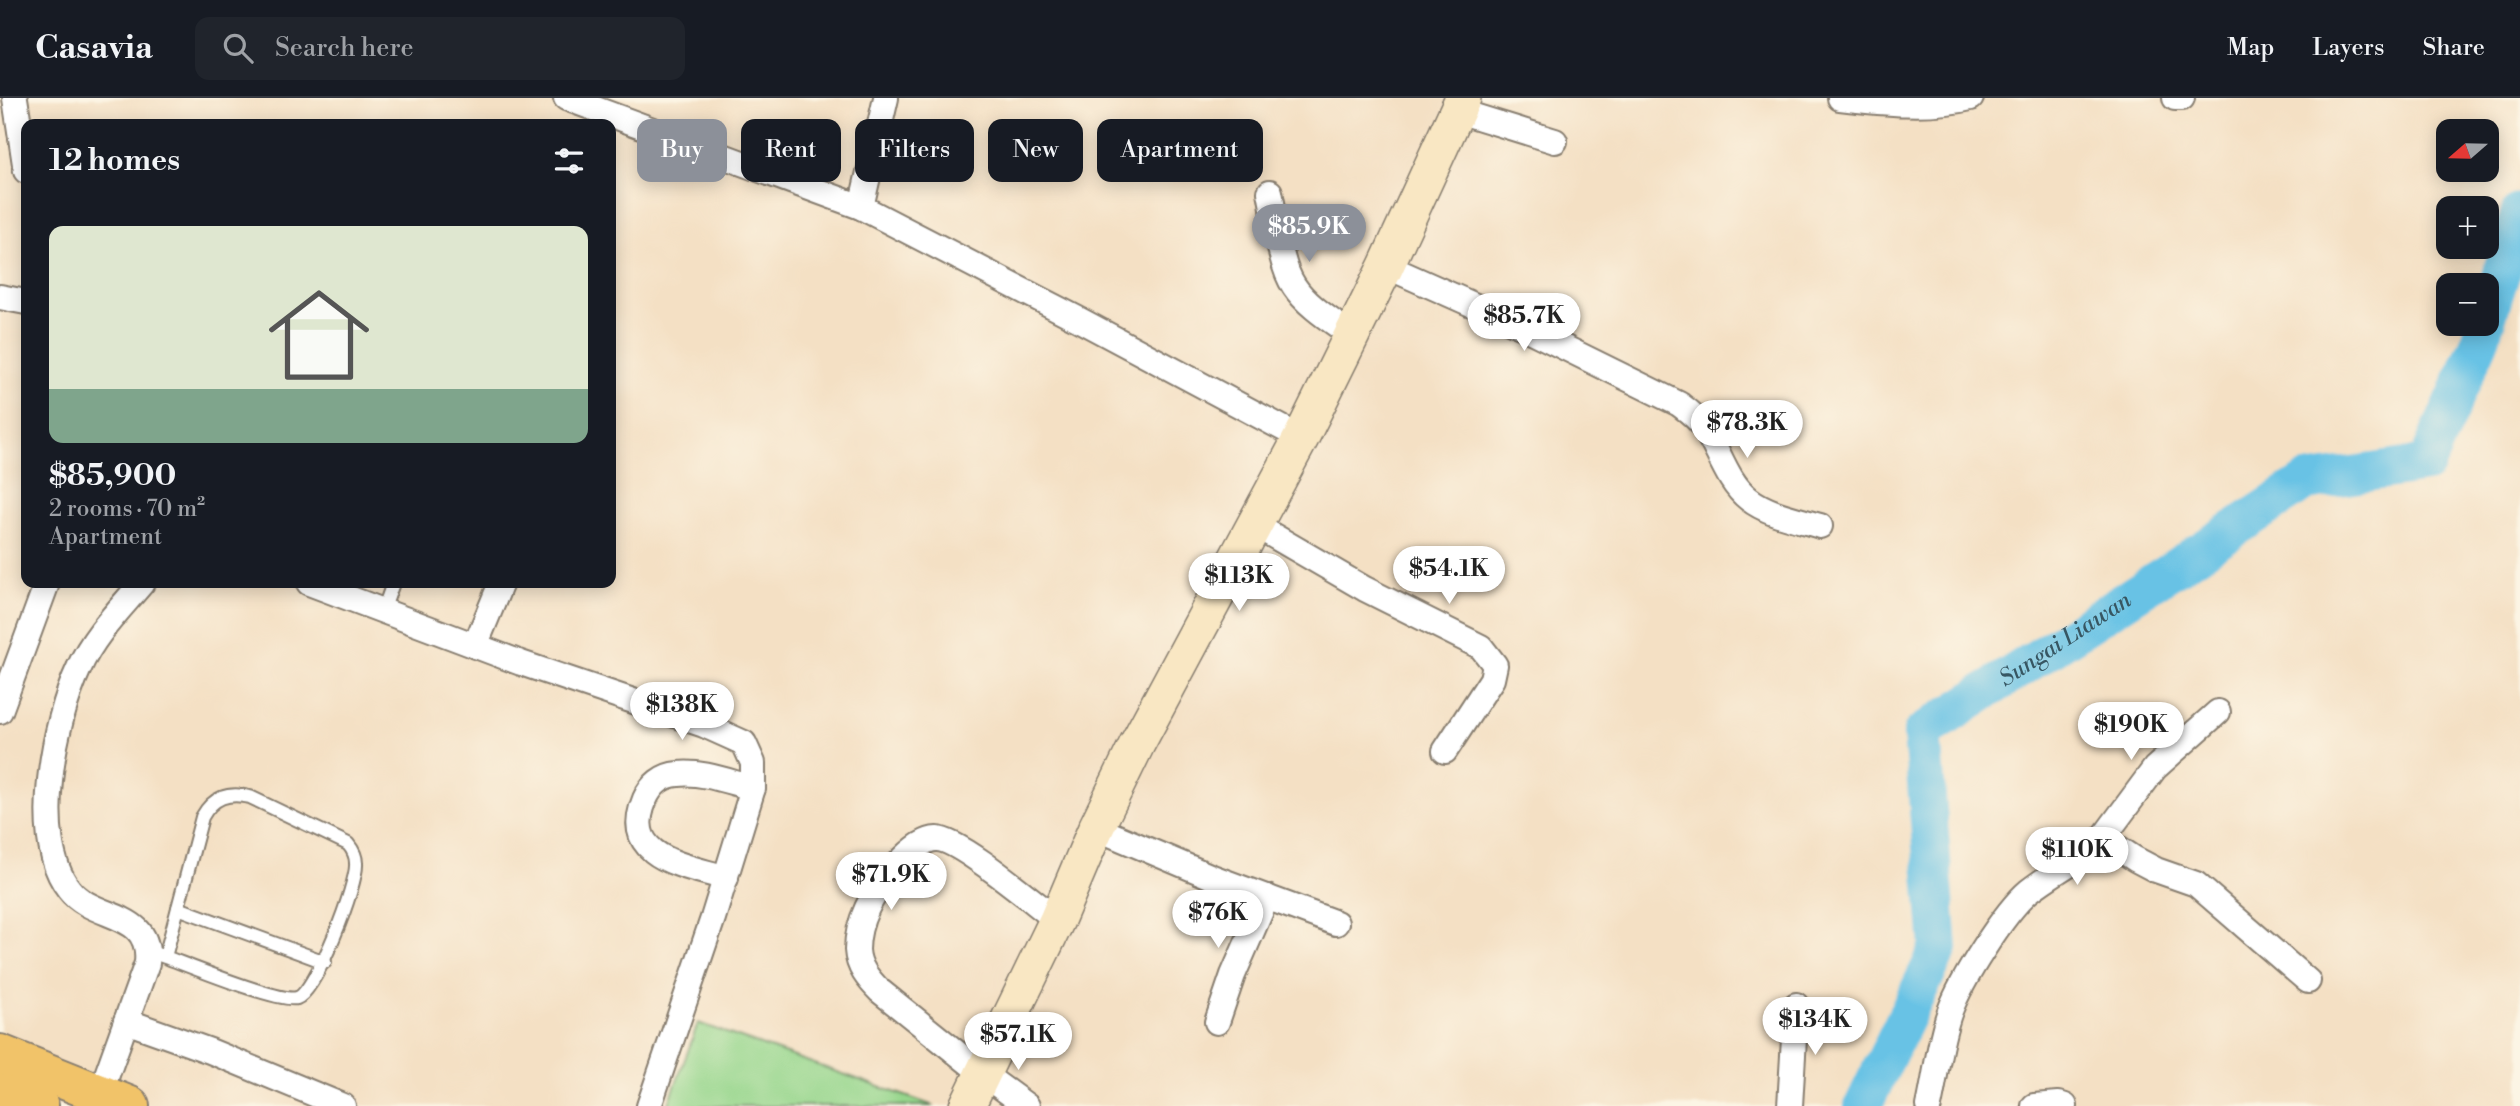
<!DOCTYPE html>
<html lang="en">
<head>
<meta charset="utf-8">
<style>
	body { margin:0; font-family:"Libre Bodoni",serif; background:#20242c; color:#f1f3f6; height:100vh; display:flex; flex-direction:column; font-size:26px; white-space:nowrap }
	* { box-sizing:border-box; margin:0 }
	p { font-size:23px; color:#9ea1a6 }
	.icon { flex:none; width:38px; height:38px; fill:none; stroke:currentColor; stroke-width:2; stroke-linecap:round; stroke-linejoin:round }
	.map { position:relative; flex:1; overflow:hidden }
	.sheet { position:absolute; left:21px; top:21px; width:595px; height:469px; display:flex; flex-direction:column; background:#171b24; border-radius:14px; box-shadow:0 4px 18px #0003 }
	.sheet>* { flex:none }
	.banner { position:absolute; left:637px; top:21px; width:665px; height:63px; display:flex; gap:14px }
	.needle { width:46px; rotate:250deg }
	.fabs { position:absolute; left:2436px; top:21px; display:grid; gap:14px }
	.fabs a { display:grid; place-items:center; width:63px; height:63px; border-radius:14px; background:#171b24; box-shadow:0 4px 18px #0003; font-size:35px }
	.price { position:absolute; translate:-50% -60px; padding:0 16px; border-radius:24px; background:#fff; color:#222; font-size:23px; line-height:46px; filter:drop-shadow(0 2px 4px #0008) }
	.price::after { content:''; position:absolute; left:50%; top:42px; width:21px; height:16px; margin-left:-10px; background:inherit; clip-path:polygon(0 0,100% 0,50% 100%) }
	.price.on { background:#8c9099; color:#fff }
	ul { padding:0; list-style:none }
	li { display:grid; align-content:center; gap:14px; height:371px; padding:0 28px }
	li+li { border-top:2px solid #363941 }
	li span { display:grid; place-items:center; height:217px; border-radius:14px; color:#555 }
	li>.icon { margin-inline-start:auto }
	span .icon { width:126px; height:126px; fill:#fffc; stroke-width:1 }
	li b { font-size:30px }
	h2 { display:flex; justify-content:space-between; align-items:center; height:84px; padding:0 28px; font-size:30px }
	.chip { padding:0 24px; border-radius:14px; background:#171b24; box-shadow:0 4px 18px #0003; font-size:24px; line-height:63px }
	.chip.on { background:#8c9099; color:#fff }
	header { display:flex; align-items:center; gap:42px; box-sizing:border-box; height:98px; padding:0 35px; background:#171b24; border-bottom:2px solid #363941 }
	header strong { font-size:33px }
	nav { display:flex; gap:38px; margin-inline-start:auto; font-size:24px }
	.search { width:490px; height:63px; background:#20242c; display:flex; align-items:center; gap:18px; box-sizing:border-box; padding:0 24px; border-radius:14px; color:#9ea1a6; font-size:26px }
	.map>svg:first-child { display:block }
</style>
</head>
<body>
<header>
<strong>Casavia</strong>
<div class="search"><svg class="icon" aria-label="search" viewBox="0 0 24 24"><circle cx="10" cy="10" r="6"/><path d="M15 15l6 6"/></svg>Search here</div>
<nav><a>Map</a><a>Layers</a><a>Share</a></nav>
</header>
<div class="map">
<svg width="2520" height="1008" viewBox="0 0 2520 1008">
	<rect width="100%" height="100%" fill="#fcf5e5"/>
	<filter id="ink" filterUnits="userSpaceOnUse"><feTurbulence type="fractalNoise" baseFrequency=".0143" numOctaves="2"/><feDisplacementMap in="SourceGraphic" scale="14" xChannelSelector="R" yChannelSelector="G"/><feConvolveMatrix kernelMatrix="1 2 1 2 8 2 1 2 1" color-interpolation-filters="sRGB"/></filter>
	<filter id="wash" filterUnits="userSpaceOnUse"><feTurbulence type="fractalNoise" baseFrequency=".00686" numOctaves="4" result="noise"/><feDisplacementMap in="SourceGraphic" scale="28" xChannelSelector="R" yChannelSelector="G"/><feGaussianBlur stdDeviation="1.57" result="paint"/><feColorMatrix in="noise" values="0 0 0 0 0 0 0 0 0 0 0 0 0 0 0 0 0 1.4 0 .05"/><feComposite in="paint" operator="in"/></filter>
	<g filter="url(#wash)">
		<rect width="100%" height="100%" fill="#f4e0c4"/>
		<!-- green -->
		<path fill="#96d68c" stroke="#597954" stroke-width="2" d="M 698,925 L 934,1008 L 668,1008 Z"/>
		<g fill="none" stroke-linecap="round" stroke-linejoin="round">
			<!-- river -->
			<g stroke="#68c2e5" stroke-width="38">
				<path d="M 2487,221 L 2520,114"/>
				<path id="s1" d="M 1863,1008 L 1939,850 L 1922,635 L 2306,384 L 2426,366 L 2480,243 L 2485,226"/>
			</g>
		</g>
	</g>
	<g filter="url(#ink)">
		<g fill="none" stroke-linecap="round" stroke-linejoin="round">
			<defs>
				<g id="lane">
					<path d="M 383,513 L 393,485"/>
					<path d="M 178,810 L 325,864"/>
					<path d="M 148,853 L 165,859 C 187,867 280,905 297,900 C 316,894 358,785 356,765 C 356,757 353,752 348,746 L 250,699 C 228,694 213,699 202,719 L 165,859"/>
				</g>
				<g id="street">
					<path d="M 15,0 L 26,73"/>
					<path d="M 566,0 L 861,109 L 1076,220 L 1301,340"/>
					<path d="M 1840,0 C 1883,5 1929,10 1971,0"/>
					<path d="M 2175,0 L 2182,0"/>
					<path d="M 1458,13 L 1555,43"/>
					<path d="M 1270,94 C 1276,121 1279,166 1294,188 C 1307,208 1332,223 1351,237"/>
					<path d="M 861,109 L 886,0"/>
					<path d="M 1386,168 L 1525,230 L 1679,306 C 1687,312 1696,318 1703,328 C 1719,351 1726,383 1749,401 C 1768,416 1797,421 1820,428"/>
					<path d="M 0,199 L 26,204"/>
					<path d="M 1255,427 L 1365,491 L 1481,549 L 1495,567 L 1492,581 L 1445,653"/>
					<path d="M 309,485 L 521,565 L 704,627 L 744,645 L 753,665 L 753,690 L 713,820 L 649,1008"/>
					<path d="M 475,548 L 501,485"/>
					<path d="M 0,613 L 47,485"/>
					<path d="M 1096,730 L 1212,779 L 1336,825"/>
					<path d="M 2103,740 L 2155,670 L 2218,614"/>
					<path d="M 726,780 C 684,767 620,760 645,701 C 651,687 663,677 678,676 C 702,673 729,684 753,690"/>
					<path d="M 126,923 L 210,953 L 343,1008"/>
					<path d="M 1217,924 L 1233,877 L 1267,799"/>
					<path d="M 100,996 L 147,865 C 152,811 94,824 69,791 C 30,742 54,623 79,570 C 93,538 120,511 142,485"/>
					<path d="M 1027,1008 L 983,976 L 880,893 C 868,881 858,869 857,852 C 857,838 861,823 867,810 C 876,790 914,740 937,741 C 961,742 1034,805 1057,822"/>
					<path d="M 1790,1008 L 1796,907"/>
					<path d="M 1929,1008 C 1936,977 1939,943 1950,913 C 1961,883 2004,814 2029,793 C 2053,774 2081,761 2103,740 L 2135,761 L 2156,772 L 2196,786 L 2308,883"/>
					<path d="M 2034,1008 L 2059,1006 L 2065,1008"/>
				</g>
				<path id="secondary" d="M 967,1008 L 1057,822 L 1096,730 L 1137,646 L 1301,340 L 1386,168 L 1463,0"/>
				<g id="primary">
					<path d="M 0,956 L 130,1008"/>
					<path d="M 0,995 L 39,1008"/>
				</g>
			</defs>
			<!-- lane casing -->
			<use href="#lane" stroke="#887e70" stroke-width="16"/>
			<!-- street casing -->
			<use href="#street" stroke="#887e70" stroke-width="28"/>
			<!-- secondary casing -->
			<use href="#secondary" stroke="#887e70" stroke-width="38"/>
			<!-- primary casing -->
			<use href="#primary" stroke="#887e70" stroke-width="42"/>
			<!-- lane -->
			<use href="#lane" stroke="#fff" stroke-width="12"/>
			<!-- street -->
			<use href="#street" stroke="#fff" stroke-width="24"/>
			<!-- secondary -->
			<use href="#secondary" stroke="#f9e7c3" stroke-width="35"/>
			<!-- primary -->
			<use href="#primary" stroke="#f1c369" stroke-width="38"/>
		</g>
	</g>
	<g text-anchor="middle" dominant-baseline="central" stroke-width="5" stroke-linejoin="round" paint-order="stroke">
		<!-- water labels -->
		<g font-size="23" font-style="italic" fill="#375662" stroke="#fcf5e5">
			<text stroke="none"><textPath href="#s1" startOffset="562">Sungai Liawan</textPath></text>
		</g>
	</g>
</svg>
<div class="fabs">
<a><svg class="needle" viewBox="-14 -14 28 28"><path d="M0-13l5 13h-10z" fill="#e53935"/><path d="M0 13l5-13h-10z" fill="#9ea1a6"/></svg></a>
<a>+</a>
<a>−</a>
</div>
<b class="price on" style="left:1309px;top:166px">$85.9K</b>
<b class="price" style="left:1524px;top:255px">$85.7K</b>
<b class="price" style="left:1747px;top:362px">$78.3K</b>
<b class="price" style="left:1449px;top:508px">$54.1K</b>
<b class="price" style="left:1239px;top:515px">$113K</b>
<b class="price" style="left:682px;top:644px">$138K</b>
<b class="price" style="left:2131px;top:664px">$190K</b>
<b class="price" style="left:2077px;top:789px">$110K</b>
<b class="price" style="left:891px;top:814px">$71.9K</b>
<b class="price" style="left:1218px;top:852px">$76K</b>
<b class="price" style="left:1815px;top:959px">$134K</b>
<b class="price" style="left:1018px;top:974px">$57.1K</b>
<div class="banner">
<a class="chip on">Buy</a>
<a class="chip">Rent</a>
<a class="chip">Filters</a>
<a class="chip">New</a>
<a class="chip">Apartment</a>
</div>
<section class="sheet">
<h2>12 homes<svg class="icon" aria-label="filters" viewBox="0 0 24 24"><path d="M4 7h16M4 17h16"/><circle cx="9" cy="7" r="2"/><circle cx="15" cy="17" r="2"/></svg></h2>
<ul>
<li><span style="background:linear-gradient(#dfe7d0 75%,#7fa58c 0)"><svg class="icon" aria-label="home" viewBox="0 0 24 24"><path d="M3 11l9-7 9 7M6 9v11h12V9"/></svg></span><div><b>$85,900</b><p>2 rooms · 70 m²</p><p>Apartment</p></div></li>
</ul>
</section>
</div>
</body>
</html>
